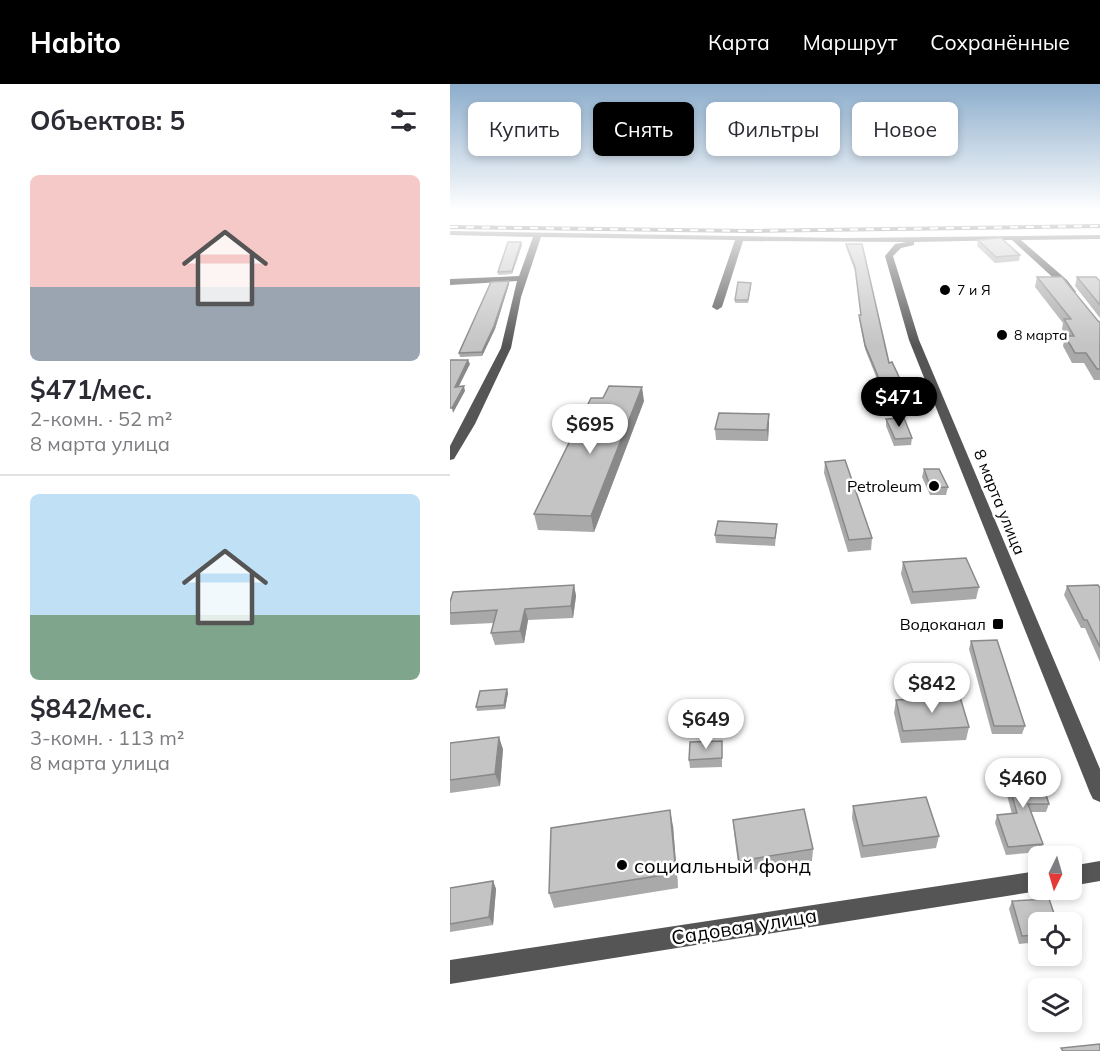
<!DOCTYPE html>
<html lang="ru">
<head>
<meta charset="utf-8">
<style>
	body { margin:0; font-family:Mulish,sans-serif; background:#f2f2f3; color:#2b2b33; height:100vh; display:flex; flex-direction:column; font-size:22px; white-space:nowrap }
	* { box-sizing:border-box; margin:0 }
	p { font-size:20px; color:#7c7c81 }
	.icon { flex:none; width:33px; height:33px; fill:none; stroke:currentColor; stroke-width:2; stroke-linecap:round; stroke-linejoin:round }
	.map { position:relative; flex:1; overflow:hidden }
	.sheet { display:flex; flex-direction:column; background:#fff; width:450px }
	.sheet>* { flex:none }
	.guide { position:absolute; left:18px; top:18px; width:542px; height:54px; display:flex; gap:12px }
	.needle { width:39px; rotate:185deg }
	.buttons { position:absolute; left:578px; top:762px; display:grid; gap:12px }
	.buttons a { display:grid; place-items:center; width:54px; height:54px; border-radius:9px; background:#fff; box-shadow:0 3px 9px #0003; font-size:30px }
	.price { position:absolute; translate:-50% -51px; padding:0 14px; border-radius:21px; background:#fff; color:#222; font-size:20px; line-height:39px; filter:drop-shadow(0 2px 3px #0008) }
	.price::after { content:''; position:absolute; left:50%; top:36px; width:18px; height:14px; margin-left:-9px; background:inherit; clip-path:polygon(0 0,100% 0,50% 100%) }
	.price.selected { background:#000; color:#fff }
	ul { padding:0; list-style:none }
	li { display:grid; align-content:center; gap:12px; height:318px; padding:0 30px }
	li+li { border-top:2px solid #e1e1e2 }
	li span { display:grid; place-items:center; height:186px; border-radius:9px; color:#555 }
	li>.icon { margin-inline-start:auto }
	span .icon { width:108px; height:108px; fill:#fffc; stroke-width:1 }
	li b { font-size:26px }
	h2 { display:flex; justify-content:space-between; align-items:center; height:72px; padding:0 30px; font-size:26px }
	.pill { padding:0 21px; border-radius:9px; background:#fff; box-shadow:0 3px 9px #0003; font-size:21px; line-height:54px }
	.pill.selected { background:#000; color:#fff }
	header { display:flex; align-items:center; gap:36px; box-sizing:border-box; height:84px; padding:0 30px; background:#000; color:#fff }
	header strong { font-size:28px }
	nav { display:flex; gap:33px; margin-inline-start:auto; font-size:21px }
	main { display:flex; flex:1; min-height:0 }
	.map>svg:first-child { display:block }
</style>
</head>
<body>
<header>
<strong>Habito</strong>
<nav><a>Карта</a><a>Маршрут</a><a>Сохранённые</a></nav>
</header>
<main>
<section class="sheet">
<h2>Объектов: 5<svg class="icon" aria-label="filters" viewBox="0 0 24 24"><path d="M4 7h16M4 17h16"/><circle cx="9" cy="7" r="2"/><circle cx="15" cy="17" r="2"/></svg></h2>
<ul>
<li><span style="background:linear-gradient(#f6c9c9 60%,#9aa5b1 0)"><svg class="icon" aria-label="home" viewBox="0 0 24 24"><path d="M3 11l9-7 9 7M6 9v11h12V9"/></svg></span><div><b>$471/мес.</b><p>2-комн. · 52 m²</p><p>8 марта улица</p></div></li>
<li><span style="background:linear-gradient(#bfe0f5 65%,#7fa58c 0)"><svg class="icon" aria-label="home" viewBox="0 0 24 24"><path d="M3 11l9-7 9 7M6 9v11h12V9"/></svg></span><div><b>$842/мес.</b><p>3-комн. · 113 m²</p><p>8 марта улица</p></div></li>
</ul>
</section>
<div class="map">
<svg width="650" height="967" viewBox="0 0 650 967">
	<rect width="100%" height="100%" fill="#fff"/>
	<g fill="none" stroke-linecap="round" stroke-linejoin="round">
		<!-- minor -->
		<g fill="#555" fill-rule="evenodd">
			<path d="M 0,147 L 396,154 L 650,151 L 650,155 L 571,156 L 617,196 L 626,208 L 622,211 L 562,156 L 464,158 L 464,161 L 451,164 L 443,172 L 469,256 L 650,685 L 650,718 L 643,715 L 640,709 L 459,256 L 435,172 L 445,160 L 457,158 L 293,157 L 272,223 L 267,226 L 262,223 L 285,156 L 91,153 L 71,213 L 61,264 L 25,340 L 4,375 L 0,376 L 0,362 L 51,264 L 67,197 L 0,201 L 0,195 L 69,192 L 83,153 L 0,151 Z"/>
			<path d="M 650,777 L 650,797 L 621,802 L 621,782 Z"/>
			<path d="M 588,787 L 588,806 L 592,806 L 588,807 L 0,900 L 0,876 Z"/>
		</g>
		<defs>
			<path id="rail" d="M 0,143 L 301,147 L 650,142"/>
		</defs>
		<!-- rail casing -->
		<use href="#rail" stroke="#000" stroke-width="4"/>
		<!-- rail -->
		<use href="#rail" stroke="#fff" stroke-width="2" stroke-dasharray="8" stroke-linecap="butt"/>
	</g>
	<!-- wall -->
	<g fill="#a9a9a9">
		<path d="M 528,156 L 570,171 L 569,177 L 545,179 L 527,162 Z"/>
		<path d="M 71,158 L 72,161 L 62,190 L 48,191 L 48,188 Z"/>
		<path d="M 396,160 L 412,160 L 439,279 L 450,295 L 450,299 L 447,299 L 457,320 L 456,324 L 439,325 L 415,265 L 409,235 L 409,231 L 411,231 L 405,187 L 396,163 Z"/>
		<path d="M 587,193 L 650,238 L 650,296 L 644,296 L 634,279 L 622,279 L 613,262 L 615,252 L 612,245 L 613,239 L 585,203 Z"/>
		<path d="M 627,193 L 650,197 L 650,234 L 625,202 Z"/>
		<path d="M 59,200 L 45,245 L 32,272 L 10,273 L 9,269 Z"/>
		<path d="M 301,202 L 298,219 L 285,219 L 285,216 Z"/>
		<path d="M 194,317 L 144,448 L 88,446 L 84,430 Z"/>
		<path d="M 319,330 L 318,357 L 266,356 L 265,345 Z"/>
		<path d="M 436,335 L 462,354 L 461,361 L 444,362 L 436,342 Z"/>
		<path d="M 375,378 L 422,454 L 421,466 L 398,468 L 374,389 Z"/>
		<path d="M 474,385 L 498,403 L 496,411 L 480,411 L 472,393 Z"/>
		<path d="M 327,440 L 325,462 L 266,459 L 265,451 Z"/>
		<path d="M 453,478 L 529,503 L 526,515 L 461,520 L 451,490 Z"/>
		<path d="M 124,501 L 126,512 L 123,534 L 78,536 L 74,559 L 45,561 L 41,549 L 44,539 L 1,541 L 0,540 L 0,518 Z"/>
		<path d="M 617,502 L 650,504 L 650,578 L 635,544 L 631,544 L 614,511 Z"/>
		<path d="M 521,557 L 575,642 L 572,650 L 542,650 L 519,565 Z"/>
		<path d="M 58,609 L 55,625 L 27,627 L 26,623 Z"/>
		<path d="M 446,616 L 519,643 L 516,656 L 451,659 L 444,629 Z"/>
		<path d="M 272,657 L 272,683 L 240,684 L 239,676 Z"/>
		<path d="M 0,659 L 53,665 L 50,702 L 0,709 Z"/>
		<path d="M 555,687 L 599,720 L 596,728 L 581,728 L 593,760 L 590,768 L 556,771 L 545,739 L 547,731 L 562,730 L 553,696 Z"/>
		<path d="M 403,722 L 489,752 L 486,764 L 411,774 L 402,734 Z"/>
		<path d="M 283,736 L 363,765 L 362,777 L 289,788 L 284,748 Z"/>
		<path d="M 223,742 L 228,804 L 104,824 L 99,809 Z"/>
		<path d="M 43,797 L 46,805 L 43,841 L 0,848 L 0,804 Z"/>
		<path d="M 562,817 L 588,838 L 588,858 L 569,860 L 559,825 Z"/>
	</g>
	<!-- shaded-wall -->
	<g fill="#898989">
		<path d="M 71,158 L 72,161 L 62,190 L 62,187 Z"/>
		<path d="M 59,197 L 59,200 L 45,245 L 32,272 L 32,268 Z"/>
		<path d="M 18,276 L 20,280 L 6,308 L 5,303 Z"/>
		<path d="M 14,302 L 15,307 L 3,329 L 2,324 Z"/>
		<path d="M 192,303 L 194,317 L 144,448 L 141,432 Z"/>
		<path d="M 319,330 L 319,341 L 318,357 L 317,346 Z"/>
		<path d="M 124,501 L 126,512 L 123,534 L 121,522 Z"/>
		<path d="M 75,525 L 78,536 L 74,559 L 70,547 Z"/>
		<path d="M 57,605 L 58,609 L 55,625 L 54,621 Z"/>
		<path d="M 49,653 L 53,665 L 50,702 L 45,690 Z"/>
		<path d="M 220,726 L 223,742 L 228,804 L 226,789 Z"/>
		<path d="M 43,797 L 46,805 L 43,841 L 39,833 Z"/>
	</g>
	<!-- building -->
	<g fill="#c4c4c4" stroke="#898989" stroke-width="1.5">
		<path d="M 551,154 L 570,171 L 546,173 L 528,156 Z"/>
		<path d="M 58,158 L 71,158 L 62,187 L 48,188 Z"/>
		<path d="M 396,160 L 412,160 L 439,279 L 442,278 L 450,295 L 445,295 L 457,320 L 440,321 L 415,261 L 409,231 L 411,231 L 405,183 Z"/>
		<path d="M 587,193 L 612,193 L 648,237 L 650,238 L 650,285 L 647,285 L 636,269 L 625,269 L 615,252 L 624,252 L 614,235 L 621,235 Z"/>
		<path d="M 627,193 L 646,193 L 650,197 L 650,221 Z"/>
		<path d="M 59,197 L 44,242 L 32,268 L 9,269 L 41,198 Z"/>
		<path d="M 288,198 L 301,199 L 298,216 L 285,216 Z"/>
		<path d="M 0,276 L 18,276 L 5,303 L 14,302 L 2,324 L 0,324 Z"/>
		<path d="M 159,302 L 192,303 L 141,432 L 84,430 L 141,314 L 153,314 Z"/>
		<path d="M 269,329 L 319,330 L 317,346 L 265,345 Z"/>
		<path d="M 454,334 L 462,354 L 445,355 L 436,335 Z"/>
		<path d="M 395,376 L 422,454 L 399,456 L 375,378 Z"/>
		<path d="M 474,385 L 489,385 L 498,403 L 481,404 Z"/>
		<path d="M 268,437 L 327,440 L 325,454 L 265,451 Z"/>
		<path d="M 516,474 L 529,503 L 463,508 L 453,478 Z"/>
		<path d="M 124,501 L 121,522 L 75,525 L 70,547 L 41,549 L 47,526 L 0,529 L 0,518 L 3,508 Z"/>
		<path d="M 648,501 L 650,504 L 650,563 L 637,536 L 634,536 L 617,502 Z"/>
		<path d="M 547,556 L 575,642 L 544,642 L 521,557 Z"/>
		<path d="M 57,605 L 54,621 L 26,623 L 30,607 Z"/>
		<path d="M 510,613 L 519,643 L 453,647 L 446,616 Z"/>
		<path d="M 49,653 L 45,690 L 0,696 L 0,659 Z"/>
		<path d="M 272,657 L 272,674 L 239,676 L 240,658 Z"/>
		<path d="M 555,687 L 588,687 L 599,720 L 578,720 L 593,760 L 558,763 L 547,731 L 567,729 Z"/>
		<path d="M 476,713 L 489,752 L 413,762 L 403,722 Z"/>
		<path d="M 354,725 L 363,765 L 289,777 L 283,736 Z"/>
		<path d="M 220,726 L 226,789 L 99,809 L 101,744 Z"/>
		<path d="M 43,797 L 39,833 L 0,840 L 0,804 Z"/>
		<path d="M 599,815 L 607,838 L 588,838 L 588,851 L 572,852 L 562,817 Z"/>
		<path d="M 650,960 L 650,967 L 613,967 L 611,964 Z"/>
	</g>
	<!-- sky -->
	<linearGradient id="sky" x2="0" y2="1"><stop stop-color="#8cadcc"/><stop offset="0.48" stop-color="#fff"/><stop offset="1" stop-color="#fff" stop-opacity="0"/></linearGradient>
	<rect width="650" height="262" fill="url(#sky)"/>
	<!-- markers -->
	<g fill="#000" stroke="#fff" stroke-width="2">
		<circle cx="495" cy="206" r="6"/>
		<circle cx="552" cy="251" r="6"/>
		<circle cx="484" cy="402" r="6"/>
		<rect x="542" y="534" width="12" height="12" rx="3"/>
		<circle cx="172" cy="781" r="6"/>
	</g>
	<g text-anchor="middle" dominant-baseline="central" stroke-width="5" stroke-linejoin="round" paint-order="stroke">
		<!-- far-poi labels -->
		<g font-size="14" fill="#000" stroke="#fff" text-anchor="start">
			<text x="507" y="206">7 и Я</text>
			<text x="564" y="251">8 марта</text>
		</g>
		<!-- poi labels -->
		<g font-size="16" fill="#000" stroke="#fff" text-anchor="end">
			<text x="472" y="402">Petroleum</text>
			<text x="536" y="540">Водоканал</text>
		</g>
		<!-- street labels -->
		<g font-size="16" fill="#000" stroke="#fff">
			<text transform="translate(550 418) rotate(68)">8 марта улица</text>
		</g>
		<!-- near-poi labels -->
		<g font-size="20" fill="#000" stroke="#fff" text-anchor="start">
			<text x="184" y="781">социальный фонд</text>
		</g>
		<!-- near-street labels -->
		<g font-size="20" fill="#000" stroke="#fff">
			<text transform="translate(294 842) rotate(-9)">Садовая улица</text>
		</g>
	</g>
</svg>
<div class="buttons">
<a><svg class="needle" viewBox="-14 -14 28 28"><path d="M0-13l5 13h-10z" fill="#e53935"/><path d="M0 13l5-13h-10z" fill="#7c7c81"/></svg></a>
<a><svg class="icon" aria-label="locate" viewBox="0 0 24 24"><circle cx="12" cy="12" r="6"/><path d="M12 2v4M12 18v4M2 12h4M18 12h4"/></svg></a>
<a><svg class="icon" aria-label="layers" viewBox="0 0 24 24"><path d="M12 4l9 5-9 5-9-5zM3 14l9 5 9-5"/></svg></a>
</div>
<b class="price selected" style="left:449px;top:344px">$471</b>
<b class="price" style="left:140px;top:371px">$695</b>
<b class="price" style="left:482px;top:630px">$842</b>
<b class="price" style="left:256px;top:666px">$649</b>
<b class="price" style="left:573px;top:725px">$460</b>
<div class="guide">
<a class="pill">Купить</a>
<a class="pill selected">Снять</a>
<a class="pill">Фильтры</a>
<a class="pill">Новое</a>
</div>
</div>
</main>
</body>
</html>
